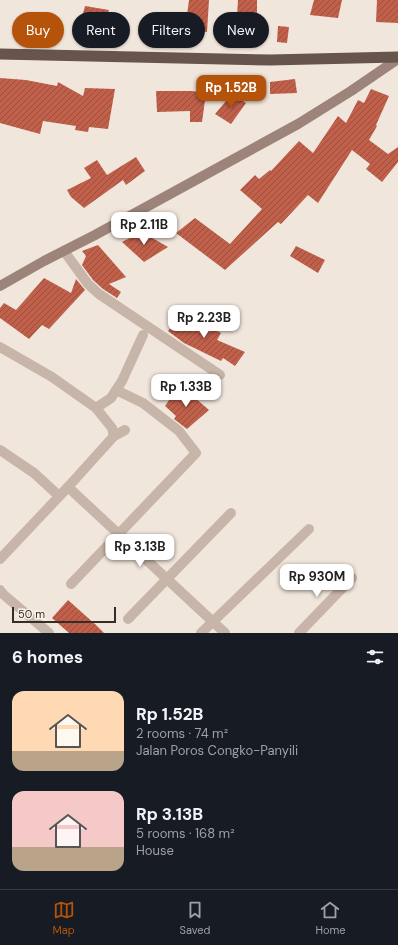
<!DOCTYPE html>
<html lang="en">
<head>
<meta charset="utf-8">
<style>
	body { margin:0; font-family:"DM Sans",sans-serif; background:#242831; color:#f1f3f6; height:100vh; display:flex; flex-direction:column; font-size:15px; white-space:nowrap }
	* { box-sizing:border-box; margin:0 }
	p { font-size:13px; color:#9ea1a6 }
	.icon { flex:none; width:22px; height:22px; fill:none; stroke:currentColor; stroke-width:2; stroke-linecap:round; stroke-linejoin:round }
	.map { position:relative; height:633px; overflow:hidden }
	.sheet { display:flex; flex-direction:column; background:#171b24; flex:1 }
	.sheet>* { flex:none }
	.top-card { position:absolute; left:12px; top:12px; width:374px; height:36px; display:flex; gap:8px }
	.scale { position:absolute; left:12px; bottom:10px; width:104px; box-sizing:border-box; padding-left:4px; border:2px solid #362c28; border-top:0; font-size:11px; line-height:14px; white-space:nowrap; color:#362c28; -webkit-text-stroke:3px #f9f0e8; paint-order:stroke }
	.price { position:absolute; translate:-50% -34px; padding:0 9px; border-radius:8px; background:#fff; color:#222; font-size:13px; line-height:26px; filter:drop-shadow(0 1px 2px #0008) }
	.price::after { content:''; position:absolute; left:50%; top:24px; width:12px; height:9px; margin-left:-6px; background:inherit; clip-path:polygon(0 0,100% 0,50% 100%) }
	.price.on { background:#b45309; color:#fff }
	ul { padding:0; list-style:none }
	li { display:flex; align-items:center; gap:12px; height:100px; padding:0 12px }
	li span { display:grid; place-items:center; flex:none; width:112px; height:80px; border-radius:12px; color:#555 }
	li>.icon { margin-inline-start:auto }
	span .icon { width:48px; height:48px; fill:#fffc; stroke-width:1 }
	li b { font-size:17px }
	h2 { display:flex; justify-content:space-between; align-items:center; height:48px; padding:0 12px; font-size:17px }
	.pill { padding:0 14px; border-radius:18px; background:#171b24; box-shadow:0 1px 3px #0004; font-size:14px; line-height:36px }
	.pill.on { background:#b45309; color:#fff }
	.tab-bar { display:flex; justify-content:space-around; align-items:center; height:56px; border-top:1px solid #363941; background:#171b24; font-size:11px; color:#9ea1a6 }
	.tab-bar a { display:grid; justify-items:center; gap:2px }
	.tab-bar .on { color:#b45309 }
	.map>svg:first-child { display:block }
</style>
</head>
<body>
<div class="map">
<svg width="398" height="633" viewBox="0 0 398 633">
	<defs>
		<pattern id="building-hatch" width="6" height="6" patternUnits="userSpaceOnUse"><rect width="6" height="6" fill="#c0604b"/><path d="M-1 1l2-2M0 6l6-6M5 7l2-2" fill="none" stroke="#9d4f3e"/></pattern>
	</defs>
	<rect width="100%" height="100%" fill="#f1e6dc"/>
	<!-- building -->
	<g fill="url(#building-hatch)">
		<path d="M 189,0 L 209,0 L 207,32 L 185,30 Z"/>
		<path d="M 238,0 L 257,0 L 257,17 L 237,16 Z"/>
		<path d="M 314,0 L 342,0 L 338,18 L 310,15 Z"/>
		<path d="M 377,0 L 398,0 L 398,23 L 376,22 Z"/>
		<path d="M 85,6 L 109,10 L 104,23 L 81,21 Z"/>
		<path d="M 278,26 L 289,27 L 287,43 L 277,42 Z"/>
		<path d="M 0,78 L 26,80 L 57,86 L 58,82 L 83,96 L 85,88 L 115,89 L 108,129 L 89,127 L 88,132 L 75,130 L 76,126 L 43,121 L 40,134 L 0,123 Z"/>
		<path d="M 295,79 L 297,93 L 270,94 L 270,82 Z"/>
		<path d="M 371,89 L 389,96 L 376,125 L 377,126 L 369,140 L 388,154 L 398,147 L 398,162 L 382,182 L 366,169 L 370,164 L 352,150 L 318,203 L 308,195 L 281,224 L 278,222 L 225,270 L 176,233 L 195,218 L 230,244 L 262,209 L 240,190 L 255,175 L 259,179 L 270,170 L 271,171 L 299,141 L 313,153 L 338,116 L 346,123 L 358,100 L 364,103 Z"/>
		<path d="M 156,91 L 192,91 L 206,93 L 202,122 L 190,122 L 190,111 L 157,112 Z"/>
		<path d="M 232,94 L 246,103 L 231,124 L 215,114 Z"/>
		<path d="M 136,157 L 145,171 L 126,185 L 123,180 L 84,208 L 71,197 L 67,190 L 91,178 L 84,168 L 97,160 L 107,175 Z"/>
		<path d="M 142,232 L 168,247 L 144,262 L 122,242 Z"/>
		<path d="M 98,245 L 126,277 L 109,284 L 121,292 L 117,298 L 103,289 L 93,280 L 82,265 L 86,256 L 82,251 Z"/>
		<path d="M 296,246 L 325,260 L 318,273 L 290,256 Z"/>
		<path d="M 44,278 L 71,293 L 76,279 L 85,290 L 49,329 L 42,325 L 29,339 L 0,318 L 0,308 L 4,303 L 16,310 Z"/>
		<path d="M 182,313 L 221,333 L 217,340 L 245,352 L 235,366 L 223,358 L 221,361 L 184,343 L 168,331 Z"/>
		<path d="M 179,386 L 193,398 L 194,397 L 209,410 L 187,429 L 174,419 L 176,416 L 165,406 Z"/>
		<path d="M 68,600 L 96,625 L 104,633 L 69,633 L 52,618 Z"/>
	</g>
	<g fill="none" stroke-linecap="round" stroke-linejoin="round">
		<!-- minor -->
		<g stroke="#c8b5a9" stroke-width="10">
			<path d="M 64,251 L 88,284 L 99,294 L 220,375"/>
			<path d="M 0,347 L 52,377 L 96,408 L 111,398 L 122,381 L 143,335"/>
			<path d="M 96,408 L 112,428 L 114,436"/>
			<path d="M 0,450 L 34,473 L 59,496"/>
			<path d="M 68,487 L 225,633"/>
			<path d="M 0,559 L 68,487 L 114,436 L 125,430"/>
			<path d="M 71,584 L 196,453 L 179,431 L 143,403 L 116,390"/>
			<path d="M 0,590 L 4,595 L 49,633"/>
			<path d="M 128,619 L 231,513"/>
			<path d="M 201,633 L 309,529"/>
			<path d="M 299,633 L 352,578"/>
		</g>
		<!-- secondary -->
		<path stroke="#9c847a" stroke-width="10" d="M 0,286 L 44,261 L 95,235 L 298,124 L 351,91 L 398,59"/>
		<!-- trunk -->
		<path stroke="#66544d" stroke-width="11" d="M 0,54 L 270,60 L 398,57"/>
	</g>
</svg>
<div class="scale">50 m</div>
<b class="price on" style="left:231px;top:109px">Rp 1.52B</b>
<b class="price" style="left:144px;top:246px">Rp 2.11B</b>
<b class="price" style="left:204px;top:339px">Rp 2.23B</b>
<b class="price" style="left:186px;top:408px">Rp 1.33B</b>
<b class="price" style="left:140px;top:568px">Rp 3.13B</b>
<b class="price" style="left:317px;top:598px">Rp 930M</b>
<div class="top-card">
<a class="pill on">Buy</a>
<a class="pill">Rent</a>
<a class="pill">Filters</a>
<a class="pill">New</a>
</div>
</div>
<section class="sheet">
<h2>6 homes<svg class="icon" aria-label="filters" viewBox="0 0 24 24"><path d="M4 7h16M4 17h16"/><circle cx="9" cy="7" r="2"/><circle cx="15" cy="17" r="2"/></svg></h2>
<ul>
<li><span style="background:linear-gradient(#ffd9b3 75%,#b9a48a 0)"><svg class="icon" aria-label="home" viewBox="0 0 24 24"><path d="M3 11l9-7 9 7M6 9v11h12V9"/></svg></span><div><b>Rp 1.52B</b><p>2 rooms · 74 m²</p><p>Jalan Poros Congko-Panyili</p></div></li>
<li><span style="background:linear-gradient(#f6c9c9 70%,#b9a48a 0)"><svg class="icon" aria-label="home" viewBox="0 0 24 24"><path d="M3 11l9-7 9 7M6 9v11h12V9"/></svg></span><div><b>Rp 3.13B</b><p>5 rooms · 168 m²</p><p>House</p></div></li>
</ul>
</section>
<nav class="tab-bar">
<a class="on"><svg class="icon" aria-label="map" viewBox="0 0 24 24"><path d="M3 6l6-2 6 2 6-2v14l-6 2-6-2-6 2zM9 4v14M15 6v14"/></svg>Map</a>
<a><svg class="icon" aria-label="saved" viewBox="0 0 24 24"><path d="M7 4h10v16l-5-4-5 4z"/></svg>Saved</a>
<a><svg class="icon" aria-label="home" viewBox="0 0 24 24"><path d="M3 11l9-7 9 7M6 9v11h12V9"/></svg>Home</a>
</nav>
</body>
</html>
